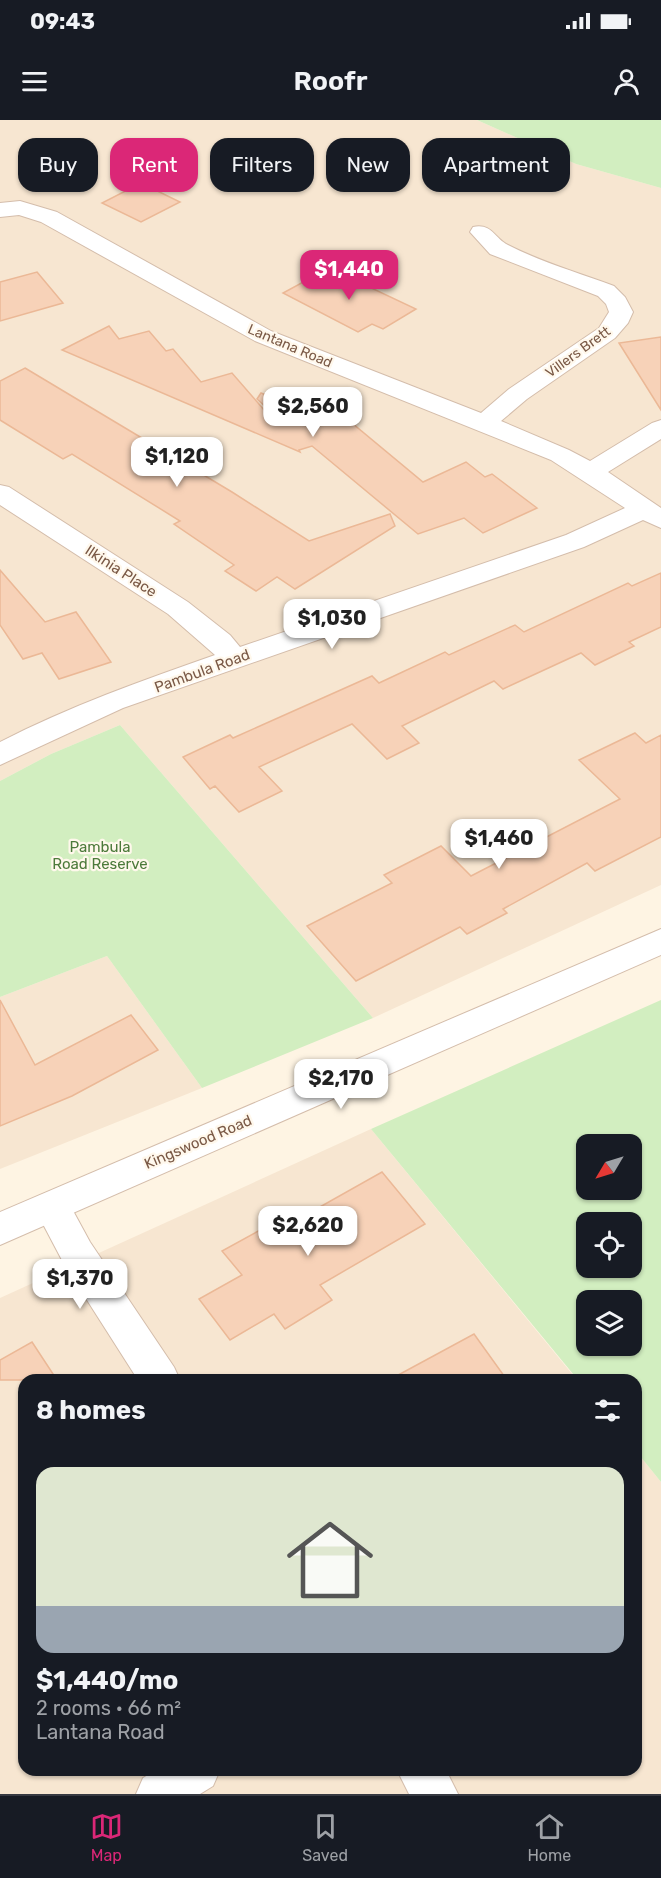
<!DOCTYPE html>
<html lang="en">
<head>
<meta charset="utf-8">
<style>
	body { margin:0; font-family:Rubik,sans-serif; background:#242831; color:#f1f3f6; height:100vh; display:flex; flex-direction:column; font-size:22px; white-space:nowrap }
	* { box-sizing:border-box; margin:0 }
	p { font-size:20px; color:#9ea1a6 }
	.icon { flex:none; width:33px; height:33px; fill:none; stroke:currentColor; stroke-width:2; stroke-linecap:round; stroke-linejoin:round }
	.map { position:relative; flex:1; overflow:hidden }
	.side { position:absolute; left:18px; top:1254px; width:624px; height:402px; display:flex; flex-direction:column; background:#171b24; border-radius:18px; box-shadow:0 2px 4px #0004 }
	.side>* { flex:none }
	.banner { position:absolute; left:18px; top:18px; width:626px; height:54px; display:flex; gap:12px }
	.needle { width:39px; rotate:232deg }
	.tools { position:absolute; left:576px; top:1014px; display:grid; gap:12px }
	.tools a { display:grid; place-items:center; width:66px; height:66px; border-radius:12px; background:#171b24; box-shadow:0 2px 4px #0004; font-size:30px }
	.price { position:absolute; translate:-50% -51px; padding:0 14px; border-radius:12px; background:#fff; color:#222; font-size:20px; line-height:39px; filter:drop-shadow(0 2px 3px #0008) }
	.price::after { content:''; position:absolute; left:50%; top:36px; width:18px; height:14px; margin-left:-9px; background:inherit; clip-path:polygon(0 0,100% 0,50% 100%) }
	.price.current { background:#db2777; color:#fff }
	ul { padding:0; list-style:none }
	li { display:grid; align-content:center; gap:12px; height:318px; padding:0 18px }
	li span { display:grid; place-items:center; height:186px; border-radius:18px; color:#555 }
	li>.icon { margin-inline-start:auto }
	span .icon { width:108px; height:108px; fill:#fffc; stroke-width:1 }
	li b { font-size:26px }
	h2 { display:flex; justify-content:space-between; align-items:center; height:72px; padding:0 18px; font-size:26px }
	.pill { padding:0 21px; border-radius:18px; background:#171b24; box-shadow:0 2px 4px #0004; font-size:21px; line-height:54px }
	.pill.current { background:#db2777; color:#fff }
	.status { display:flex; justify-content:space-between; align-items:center; height:42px; padding:0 30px; background:#171b24; direction:ltr }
	.status svg { height:16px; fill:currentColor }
	header { display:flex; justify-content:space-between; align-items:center; height:78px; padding:0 18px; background:#171b24; font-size:27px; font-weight:600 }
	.tab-bar { display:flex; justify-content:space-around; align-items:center; height:84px; border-top:2px solid #363941; background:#171b24; font-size:16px; color:#9ea1a6 }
	.tab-bar a { display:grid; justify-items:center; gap:3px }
	.tab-bar .current { color:#db2777 }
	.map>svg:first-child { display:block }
</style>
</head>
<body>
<div class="status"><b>09:43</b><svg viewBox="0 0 49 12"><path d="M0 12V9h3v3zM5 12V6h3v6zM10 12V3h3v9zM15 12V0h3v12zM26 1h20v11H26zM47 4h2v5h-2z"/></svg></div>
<header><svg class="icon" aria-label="menu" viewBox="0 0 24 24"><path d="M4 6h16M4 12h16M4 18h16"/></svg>Roofr<svg class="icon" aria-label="person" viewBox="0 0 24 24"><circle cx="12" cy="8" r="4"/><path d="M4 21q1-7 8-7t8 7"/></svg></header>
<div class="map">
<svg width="661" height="1674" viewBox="0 0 661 1674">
	<rect width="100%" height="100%" fill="#fef4e3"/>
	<!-- residential -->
	<g fill="#f7e6d1">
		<path d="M 0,0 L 477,0 L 576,44 L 661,68 L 661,765 L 373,898 L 120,605 L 51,634 L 0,661 Z"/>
		<path d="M 107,836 L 202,968 L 0,1049 L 0,877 Z"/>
		<path d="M 371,1009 L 577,1260 L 24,1260 L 24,1650 L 636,1650 L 636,1331 L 661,1362 L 661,1674 L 0,1674 L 0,1178 Z"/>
	</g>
	<!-- green -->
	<g fill="#d2eec0" fill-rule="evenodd">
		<path d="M 477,0 L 661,0 L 661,68 L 576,44 Z"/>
		<path d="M 120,605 L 373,898 L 202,968 L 107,836 L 0,877 L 0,661 L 51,634 Z"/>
		<path d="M 661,880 L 661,1362 L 636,1331 L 636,1260 L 578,1260 L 371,1009 ZM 632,1024 L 632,1070 L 586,1070 L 586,1024 ZM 632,1102 L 632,1148 L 586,1148 L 586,1102 ZM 586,1180 L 632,1180 L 632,1226 L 586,1226 Z"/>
	</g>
	<!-- building -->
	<g fill="#f7d2b8" stroke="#ebb896" stroke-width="1.5">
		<path d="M 141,63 L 180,82 L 141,102 L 102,83 Z"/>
		<path d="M 329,148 L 416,189 L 383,209 L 372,204 L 358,212 L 283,173 Z"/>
		<path d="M 37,152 L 63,183 L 0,201 L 0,162 Z"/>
		<path d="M 109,206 L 119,219 L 149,211 L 166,231 L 173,229 L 201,262 L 232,253 L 265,291 L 268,289 L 257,279 L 261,273 L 323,298 L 335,289 L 423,362 L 466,342 L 485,357 L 492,354 L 537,388 L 483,413 L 464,398 L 418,414 L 312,326 L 299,330 L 300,332 L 62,230 Z"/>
		<path d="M 661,217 L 661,290 L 619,223 Z"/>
		<path d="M 25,248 L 232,372 L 309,421 L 390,394 L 395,406 L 295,469 L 277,457 L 256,471 L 225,451 L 234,445 L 174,404 L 180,401 L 72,334 L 63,339 L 0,300 L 0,261 Z"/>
		<path d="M 0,450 L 45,502 L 76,492 L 111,542 L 59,559 L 42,533 L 23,539 L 0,505 Z"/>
		<path d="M 661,453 L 661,507 L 629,522 L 634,526 L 595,545 L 581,533 L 503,569 L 494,561 L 402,606 L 419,623 L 387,639 L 352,604 L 259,647 L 282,671 L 239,692 L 215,666 L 210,669 L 183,637 L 230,615 L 233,618 L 372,556 L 379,563 L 445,532 L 449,535 L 515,505 L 524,512 L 628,463 L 632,466 Z"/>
		<path d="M 635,613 L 646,623 L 661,615 L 661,717 L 595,751 L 587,743 L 503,789 L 507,793 L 467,814 L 460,807 L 356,861 L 307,806 L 392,763 L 384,755 L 441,726 L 471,756 L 620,679 L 579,640 Z"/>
		<path d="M 0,880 L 35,945 L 131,895 L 158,930 L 72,976 L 0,1006 Z"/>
		<path d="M 382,1052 L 425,1104 L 320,1165 L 332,1180 L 285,1209 L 274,1194 L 230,1220 L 199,1179 L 242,1155 L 222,1131 L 273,1103 L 279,1110 Z"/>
		<path d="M 474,1214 L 507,1260 L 389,1260 Z"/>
		<path d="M 32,1222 L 57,1260 L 0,1260 L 0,1240 Z"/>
	</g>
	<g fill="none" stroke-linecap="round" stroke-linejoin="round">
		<defs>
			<g id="minor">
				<path d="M 20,81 L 57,92 L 271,211 L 481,293 L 509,269 L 599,208 L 609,192 L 606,184 L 598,176 L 490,134 L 470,112 L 473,107 C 492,103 494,118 508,125 C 541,142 579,153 614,166 L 625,177 L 633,192 L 628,203 L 615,218 L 527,279 L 501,301 L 569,330 L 590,341 L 652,303 L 661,300 L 661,319 L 608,352 L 661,388 L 661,408 L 643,400 L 584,427 L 123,588 L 0,645 L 0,622 C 70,586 141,561 215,535 L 168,494 L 0,385 L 0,365 L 9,367 L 188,482 L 230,515 L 240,527 L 566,415 L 625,388 L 551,340 L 255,221 L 41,102 L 19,95 L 0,97 L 0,83 Z"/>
				<path d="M 52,1071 L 65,1076 L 90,1122 L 174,1247 L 180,1260 L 138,1260 L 64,1144 L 34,1087 L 39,1076 Z"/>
				<path d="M 156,1650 L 220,1650 L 213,1666 L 200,1674 L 136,1674 L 143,1658 Z"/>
				<path d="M 397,1650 L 446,1650 L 458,1674 L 409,1674 Z"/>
			</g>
			<path id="tertiary" d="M 661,809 L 661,835 L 0,1125 L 0,1092 Z"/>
		</defs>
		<!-- minor casing -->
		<use href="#minor" stroke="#d4bdab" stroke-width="2"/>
		<!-- tertiary casing -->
		<use href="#tertiary" stroke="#d4bdab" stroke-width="2"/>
		<!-- minor -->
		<use href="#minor" fill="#fff" fill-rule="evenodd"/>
		<!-- tertiary -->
		<use href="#tertiary" fill="#fff" fill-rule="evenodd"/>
	</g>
	<g text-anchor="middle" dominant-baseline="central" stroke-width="4.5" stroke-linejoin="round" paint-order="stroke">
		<!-- far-street labels -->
		<g font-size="14" fill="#7a5946" stroke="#fff8ec">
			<text transform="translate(290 226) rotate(23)">Lantana Road</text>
			<text transform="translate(578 232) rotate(-36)">Villers Brett</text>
		</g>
		<!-- street labels -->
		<g font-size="15" fill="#7a5946" stroke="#fff8ec">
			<text transform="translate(121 451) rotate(33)">Ilkinia Place</text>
			<text transform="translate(202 551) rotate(-20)">Pambula Road</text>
			<text transform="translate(198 1022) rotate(-23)">Kingswood Road</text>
		</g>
		<!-- park labels -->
		<g font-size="15" fill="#4c7a3a" stroke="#fff8ec">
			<text x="100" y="727">Pambula<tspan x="100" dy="17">Road Reserve</tspan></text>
		</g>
	</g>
</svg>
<div class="tools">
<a><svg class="needle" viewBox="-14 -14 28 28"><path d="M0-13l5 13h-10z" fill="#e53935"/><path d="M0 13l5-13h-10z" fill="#9ea1a6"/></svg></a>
<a><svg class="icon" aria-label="locate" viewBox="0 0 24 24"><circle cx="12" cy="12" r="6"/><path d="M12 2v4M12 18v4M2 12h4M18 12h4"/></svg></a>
<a><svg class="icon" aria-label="layers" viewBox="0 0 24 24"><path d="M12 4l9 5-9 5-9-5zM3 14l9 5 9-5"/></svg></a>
</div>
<b class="price current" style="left:349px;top:181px">$1,440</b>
<b class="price" style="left:313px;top:318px">$2,560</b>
<b class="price" style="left:177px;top:368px">$1,120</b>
<b class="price" style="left:332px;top:530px">$1,030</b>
<b class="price" style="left:499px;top:750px">$1,460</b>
<b class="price" style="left:341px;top:990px">$2,170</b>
<b class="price" style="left:308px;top:1137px">$2,620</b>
<b class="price" style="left:80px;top:1190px">$1,370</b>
<div class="banner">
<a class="pill">Buy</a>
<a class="pill current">Rent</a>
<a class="pill">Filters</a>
<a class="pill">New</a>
<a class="pill">Apartment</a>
</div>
<section class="side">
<h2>8 homes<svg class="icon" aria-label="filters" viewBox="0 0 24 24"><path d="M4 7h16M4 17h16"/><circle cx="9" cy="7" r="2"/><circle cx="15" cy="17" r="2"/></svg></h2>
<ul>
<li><span style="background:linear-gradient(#dfe7d0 75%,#9aa5b1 0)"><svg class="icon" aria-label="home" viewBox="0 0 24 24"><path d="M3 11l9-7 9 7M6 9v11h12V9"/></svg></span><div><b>$1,440/mo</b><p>2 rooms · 66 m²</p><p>Lantana Road</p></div></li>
</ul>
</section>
</div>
<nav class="tab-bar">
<a class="current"><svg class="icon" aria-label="map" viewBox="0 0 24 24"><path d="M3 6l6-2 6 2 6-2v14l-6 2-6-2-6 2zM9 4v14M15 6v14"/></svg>Map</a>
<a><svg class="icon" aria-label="saved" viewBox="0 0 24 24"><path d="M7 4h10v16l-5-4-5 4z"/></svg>Saved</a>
<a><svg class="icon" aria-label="home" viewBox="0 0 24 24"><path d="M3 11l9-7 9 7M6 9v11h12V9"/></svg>Home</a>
</nav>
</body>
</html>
